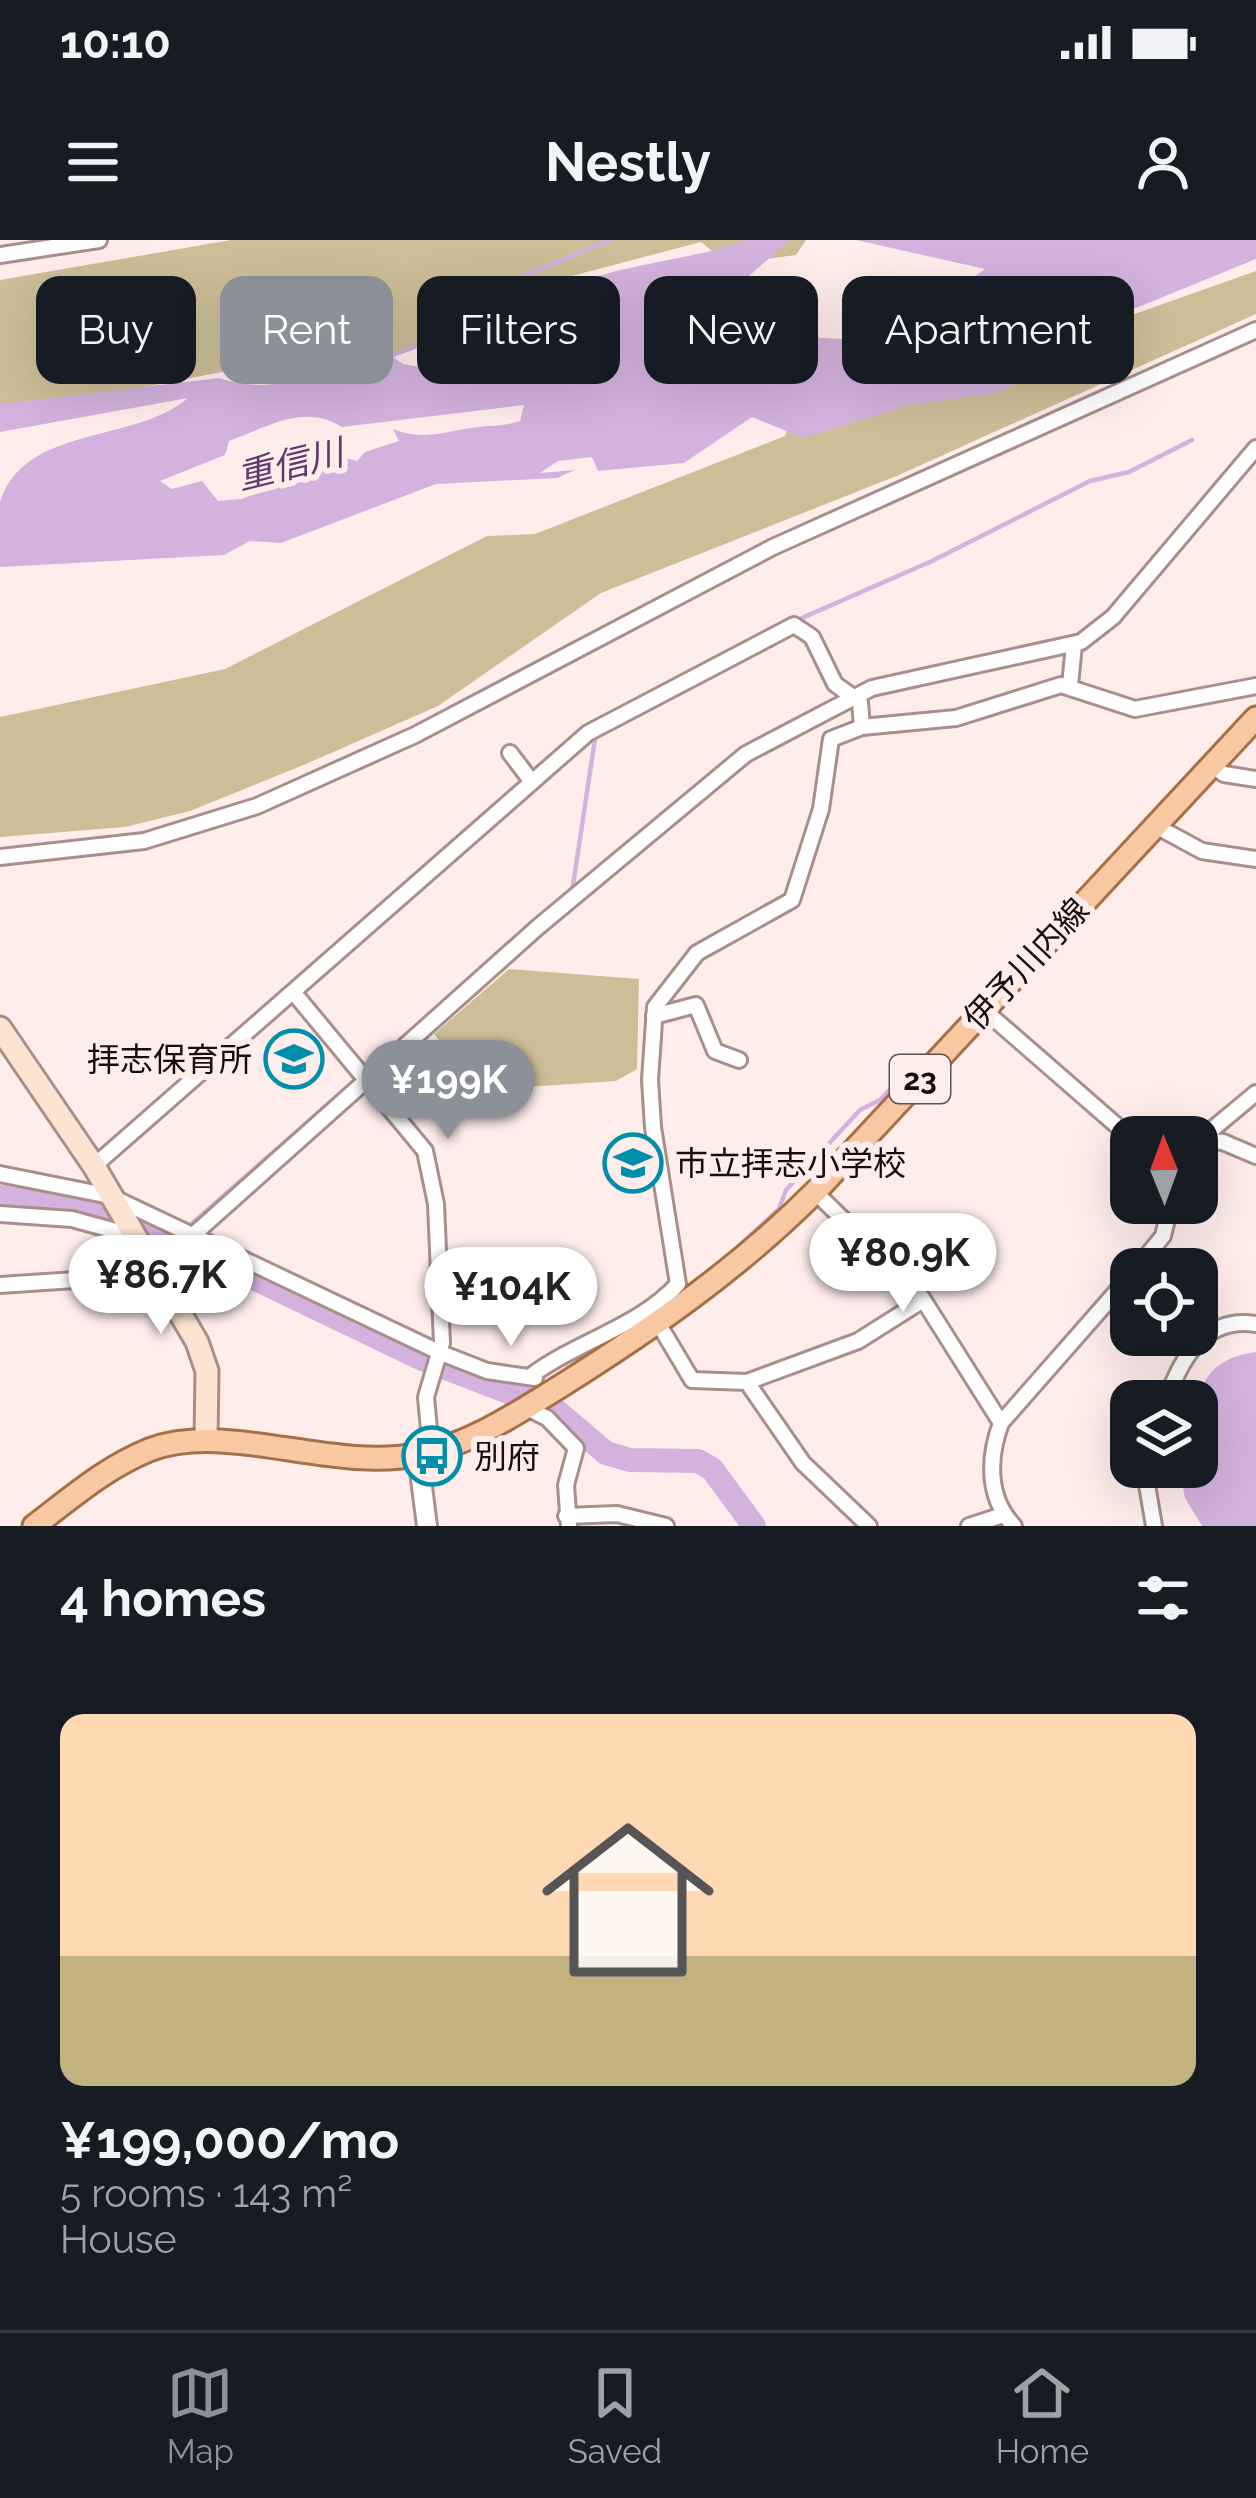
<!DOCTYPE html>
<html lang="en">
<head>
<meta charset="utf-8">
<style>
	body { margin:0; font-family:Raleway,"Noto Sans JP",sans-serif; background:#242831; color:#f1f3f6; height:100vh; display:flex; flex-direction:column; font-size:45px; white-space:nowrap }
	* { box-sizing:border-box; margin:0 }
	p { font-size:39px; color:#9ea1a6 }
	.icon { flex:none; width:66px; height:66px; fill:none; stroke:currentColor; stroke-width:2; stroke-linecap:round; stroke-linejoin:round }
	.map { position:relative; height:1286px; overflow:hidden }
	.side { display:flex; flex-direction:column; background:#171b24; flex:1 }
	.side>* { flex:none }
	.hud { position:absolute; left:36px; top:36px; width:1185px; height:108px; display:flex; gap:24px }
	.needle { width:78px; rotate:359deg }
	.buttons { position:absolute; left:1110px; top:876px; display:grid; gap:24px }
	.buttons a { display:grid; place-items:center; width:108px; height:108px; border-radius:24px; background:#171b24; box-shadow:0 12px 48px #0002; font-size:60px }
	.price { position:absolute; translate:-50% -102px; padding:0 27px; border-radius:42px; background:#fff; color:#222; font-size:39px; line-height:78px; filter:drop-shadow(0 3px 6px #0008) }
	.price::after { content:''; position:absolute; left:50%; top:72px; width:36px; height:27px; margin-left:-18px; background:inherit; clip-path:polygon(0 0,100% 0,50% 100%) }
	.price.current { background:#8c9099; color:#fff }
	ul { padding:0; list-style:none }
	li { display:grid; align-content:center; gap:24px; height:636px; padding:0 60px }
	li+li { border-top:3px solid #363941 }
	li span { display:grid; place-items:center; height:372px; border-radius:24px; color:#555 }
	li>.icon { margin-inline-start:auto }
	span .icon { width:216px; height:216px; fill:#fffc; stroke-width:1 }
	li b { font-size:51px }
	h2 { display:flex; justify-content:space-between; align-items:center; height:144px; padding:0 60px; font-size:51px }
	.tag { padding:0 42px; border-radius:24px; background:#171b24; box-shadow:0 12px 48px #0002; font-size:42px; line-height:108px }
	.tag.current { background:#8c9099; color:#fff }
	.status { display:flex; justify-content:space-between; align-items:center; height:84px; padding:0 60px; background:#171b24; direction:ltr }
	.status svg { height:33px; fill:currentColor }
	header { display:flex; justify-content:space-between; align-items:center; height:156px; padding:0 60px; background:#171b24; font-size:54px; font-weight:700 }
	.dock { display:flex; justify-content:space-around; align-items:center; height:168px; border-top:3px solid #363941; background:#171b24; font-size:33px; color:#9ea1a6 }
	.dock a { display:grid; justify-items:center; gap:6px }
	.dock .current { color:#8c9099 }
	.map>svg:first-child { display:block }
</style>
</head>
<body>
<div class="status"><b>10:10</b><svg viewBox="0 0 49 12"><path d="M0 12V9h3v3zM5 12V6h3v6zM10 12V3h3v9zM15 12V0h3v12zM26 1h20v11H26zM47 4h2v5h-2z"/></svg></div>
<header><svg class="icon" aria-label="menu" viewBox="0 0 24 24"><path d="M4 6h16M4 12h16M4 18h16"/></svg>Nestly<svg class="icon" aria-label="person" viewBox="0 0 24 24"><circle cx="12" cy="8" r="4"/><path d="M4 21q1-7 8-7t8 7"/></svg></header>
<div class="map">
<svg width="1256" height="1286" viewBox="0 0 1256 1286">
	<rect width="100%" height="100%" fill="#ffedec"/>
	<!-- green -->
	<g fill="#ccbe97">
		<path d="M 231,0 L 806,0 L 796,15 L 728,24 L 701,2 L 526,48 L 462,96 L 310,134 L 222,132 L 0,175 L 0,40 Z"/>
		<path d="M 1256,31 L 1256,74 L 899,235 L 601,353 L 438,466 L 306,524 L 190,571 L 125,587 L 0,597 L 0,477 L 225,429 L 487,296 L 535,294 L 785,196 L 793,169 L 875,112 L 1007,112 L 1047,105 Z"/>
		<path d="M 509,729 L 639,739 L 637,829 L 616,841 L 512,848 L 503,839 L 471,840 L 434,794 Z"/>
	</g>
	<!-- water -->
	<g fill="#d3b2dd" fill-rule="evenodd">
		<path d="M 746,0 L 790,0 L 726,56 L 734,67 L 749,66 L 768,95 L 842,99 L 934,66 L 985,29 L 856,0 L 1256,0 L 1256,19 L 1087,88 L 1068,76 L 944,105 C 920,101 893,123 880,142 L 997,130 L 1045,117 L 1024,129 L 1030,138 L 996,153 L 910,165 L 803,198 L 752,177 L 684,223 L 598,231 L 592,217 L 558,221 L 540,233 L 575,230 L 557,238 L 436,244 L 281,303 L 250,301 L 224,315 L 0,327 C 0,309 0,279 0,262 C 25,184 135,204 188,158 L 0,192 L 0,164 L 219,138 C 277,158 327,130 383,110 L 403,124 L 438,130 L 446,115 L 529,89 L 515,104 L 429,140 L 500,139 L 538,112 C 539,98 536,78 543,66 C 562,29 705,20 746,0 ZM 524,165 L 520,181 C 502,187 489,185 471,188 C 442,192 423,201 393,189 L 399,201 L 365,212 L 357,221 C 322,210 297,219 266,237 C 286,239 300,227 320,231 L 241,259 L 218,261 L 202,241 L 172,249 L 160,241 L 225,215 L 229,201 C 268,187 304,163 342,187 Z"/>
		<path d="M 1256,1112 L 1256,1286 L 1202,1286 L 1185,1258 L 1179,1227 L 1197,1227 C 1197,1173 1186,1122 1256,1112 Z"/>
	</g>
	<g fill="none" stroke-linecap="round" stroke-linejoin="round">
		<!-- stream -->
		<g stroke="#d3b2dd" stroke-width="4.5">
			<path d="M 385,118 L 455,92 L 508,42 L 611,0"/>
			<path d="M 747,402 L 932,321 L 1090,241 L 1129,232 L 1192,200"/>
			<path d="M 572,652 L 596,492"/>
			<path d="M 188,987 L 450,757"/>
			<path d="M 173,999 L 177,996"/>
			<path d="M 729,1015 L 779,969 L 786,950 L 860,870 L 880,860 L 902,837"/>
			<path d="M 576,1121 L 606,1101"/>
			<path d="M 517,1155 L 526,1149"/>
		</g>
		<!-- river -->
		<path stroke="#d3b2dd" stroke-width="24" d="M 0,957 L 56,962 L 158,992 L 420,1118 L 555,1170 L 606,1213 L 630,1220 L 698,1221 L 712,1229 L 754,1286"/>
		<defs>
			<g id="minor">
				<path d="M 0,15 L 99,0"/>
				<path d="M 1070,445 L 1074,405"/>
				<path d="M 510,513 L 532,542"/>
				<path d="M 1211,525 L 1224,534 L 1256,539"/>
				<path d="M 1154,585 L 1202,611 L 1256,619"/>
				<path d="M 0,617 L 144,601 L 257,566 L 415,495 L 773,307 L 1256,90"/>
				<path d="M 294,753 L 425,911 L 436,964 L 442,1103 L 426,1157 L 431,1211"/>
				<path d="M 984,770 L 1131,898"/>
				<path d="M 654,776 L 696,765 L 715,811 L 739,820"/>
				<path d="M 1199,900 L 1223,902 L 1256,916"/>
				<path d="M 1197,902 L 1256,853"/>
				<path d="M 94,926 L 588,493 L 794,385 L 812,397 L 835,444 L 860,462 L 862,487"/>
				<path d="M 0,934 L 110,956 L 441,1113 L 487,1131 L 535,1138"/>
				<path d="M 815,952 L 919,1053 L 1001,1183"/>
				<path d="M 0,974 L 72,979 L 134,996"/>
				<path d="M 1136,1029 L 1163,996 L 1171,963"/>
				<path d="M 0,1045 L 134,1036 L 154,1030 L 538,687 L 746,514 L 872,448 L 1081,402 L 1113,377 L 1256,208"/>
				<path d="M 658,1083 L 692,1140 L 747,1142 L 803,1223 L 869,1286"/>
				<path d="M 532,1135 C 576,1102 639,1087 678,1044 L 653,887 L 650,840 L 655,767 L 697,713 L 792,660 L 821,569 L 831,499 L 862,487 L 956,478 L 1061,445 L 1135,469 L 1256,446"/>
				<path d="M 747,1142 L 858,1101 L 923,1060"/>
				<path d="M 1166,1161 C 1181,1118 1205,1076 1256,1084"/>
				<path d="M 527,1168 L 547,1178 L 576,1208 L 566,1245 L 569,1286"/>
				<path d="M 1144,1227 L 1154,1286"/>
				<path d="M 566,1276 L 617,1274 L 666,1286"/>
				<path d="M 969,1286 L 1003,1275"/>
				<path d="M 1014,1286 C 987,1258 988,1218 1001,1183 L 1131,1035"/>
			</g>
			<path id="tertiary" d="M 418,1215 L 427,1286"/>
			<path id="secondary" d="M 0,788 L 94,926 L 197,1102 L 207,1131 L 206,1200"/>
			<path id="primary" d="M 34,1286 C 71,1258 105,1228 149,1210 C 227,1180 331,1233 421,1214 C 473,1203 517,1173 561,1146 C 653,1088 738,1029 815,952 L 1256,478"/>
		</defs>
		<!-- minor casing -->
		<use href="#minor" stroke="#a98f8c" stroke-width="20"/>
		<!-- tertiary casing -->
		<use href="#tertiary" stroke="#a98f8c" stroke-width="24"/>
		<!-- secondary casing -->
		<use href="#secondary" stroke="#a98f8c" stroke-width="27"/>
		<!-- primary casing -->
		<use href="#primary" stroke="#a67047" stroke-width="27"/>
		<!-- minor -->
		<use href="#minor" stroke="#fff" stroke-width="14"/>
		<!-- tertiary -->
		<use href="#tertiary" stroke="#fff" stroke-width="18"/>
		<!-- secondary -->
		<use href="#secondary" stroke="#fbe4d1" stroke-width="21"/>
		<!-- primary -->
		<use href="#primary" stroke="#f8c8a3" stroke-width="21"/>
	</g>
	<!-- icons -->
	<defs>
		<symbol id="school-ring" viewBox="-11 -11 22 22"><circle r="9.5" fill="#ffedec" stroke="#008fab" stroke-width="1.5"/><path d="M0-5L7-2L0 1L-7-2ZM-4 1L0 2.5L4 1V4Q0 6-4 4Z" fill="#008fab"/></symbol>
		<symbol id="bus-ring" viewBox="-11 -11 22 22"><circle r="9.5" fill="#ffedec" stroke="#008fab" stroke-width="1.5"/><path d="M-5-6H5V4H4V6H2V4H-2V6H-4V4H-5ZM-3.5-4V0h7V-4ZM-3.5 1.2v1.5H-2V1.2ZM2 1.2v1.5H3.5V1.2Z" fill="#008fab"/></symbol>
	</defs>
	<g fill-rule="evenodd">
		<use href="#school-ring" x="261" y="786" width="66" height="66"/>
		<use href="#school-ring" x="600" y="890" width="66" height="66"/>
		<use href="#bus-ring" x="399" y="1183" width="66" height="66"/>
	</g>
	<g text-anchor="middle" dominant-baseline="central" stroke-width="12" stroke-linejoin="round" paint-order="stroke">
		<!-- shield labels -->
		<rect fill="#ffedec" stroke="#5d5151" stroke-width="3" x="890" y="815" width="60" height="48" rx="9"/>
		<g font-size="30" font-weight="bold" fill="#180e0e">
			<text x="920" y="839">23</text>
		</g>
		<!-- street labels -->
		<g font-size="33" fill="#180e0e" stroke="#ffedec">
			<text transform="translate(1026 724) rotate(-47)">伊予川内線</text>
		</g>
		<!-- poi labels -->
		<g font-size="33" fill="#180e0e" stroke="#ffedec" text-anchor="start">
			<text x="252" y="819" text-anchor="end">拝志保育所</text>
			<text x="675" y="923">市立拝志小学校</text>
			<text x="474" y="1216">別府</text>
		</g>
		<!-- water labels -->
		<g font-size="36" font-style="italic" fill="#62386e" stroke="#ffedec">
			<text transform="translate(290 224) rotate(-14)">重信川</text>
		</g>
	</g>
</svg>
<div class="buttons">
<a><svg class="needle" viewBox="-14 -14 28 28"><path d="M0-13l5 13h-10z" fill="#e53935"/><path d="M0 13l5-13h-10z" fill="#9ea1a6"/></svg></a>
<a><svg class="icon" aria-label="locate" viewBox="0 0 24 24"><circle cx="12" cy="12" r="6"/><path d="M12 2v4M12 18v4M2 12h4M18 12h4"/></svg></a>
<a><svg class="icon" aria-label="layers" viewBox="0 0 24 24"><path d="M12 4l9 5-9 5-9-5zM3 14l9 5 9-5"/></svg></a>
</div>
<b class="price current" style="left:448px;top:902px">¥199K</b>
<b class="price" style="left:903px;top:1075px">¥80.9K</b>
<b class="price" style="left:161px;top:1097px">¥86.7K</b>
<b class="price" style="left:511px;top:1109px">¥104K</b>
<div class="hud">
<a class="tag">Buy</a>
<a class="tag current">Rent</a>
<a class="tag">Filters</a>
<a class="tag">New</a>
<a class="tag">Apartment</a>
</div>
</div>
<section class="side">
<h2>4 homes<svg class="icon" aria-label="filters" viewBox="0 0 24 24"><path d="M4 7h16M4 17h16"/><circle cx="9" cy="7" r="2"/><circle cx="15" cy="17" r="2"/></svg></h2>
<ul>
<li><span style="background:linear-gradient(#ffd9b3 65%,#c2b280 0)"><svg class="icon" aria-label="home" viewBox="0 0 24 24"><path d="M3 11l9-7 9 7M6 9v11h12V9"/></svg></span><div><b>¥199,000/mo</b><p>5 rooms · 143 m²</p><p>House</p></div></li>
</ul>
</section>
<nav class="dock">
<a class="current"><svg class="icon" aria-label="map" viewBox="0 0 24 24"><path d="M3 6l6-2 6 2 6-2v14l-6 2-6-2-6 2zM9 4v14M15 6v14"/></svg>Map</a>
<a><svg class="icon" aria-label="saved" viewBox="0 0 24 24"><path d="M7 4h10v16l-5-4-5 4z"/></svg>Saved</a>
<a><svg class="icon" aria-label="home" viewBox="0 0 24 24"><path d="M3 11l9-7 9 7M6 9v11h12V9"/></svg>Home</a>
</nav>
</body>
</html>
